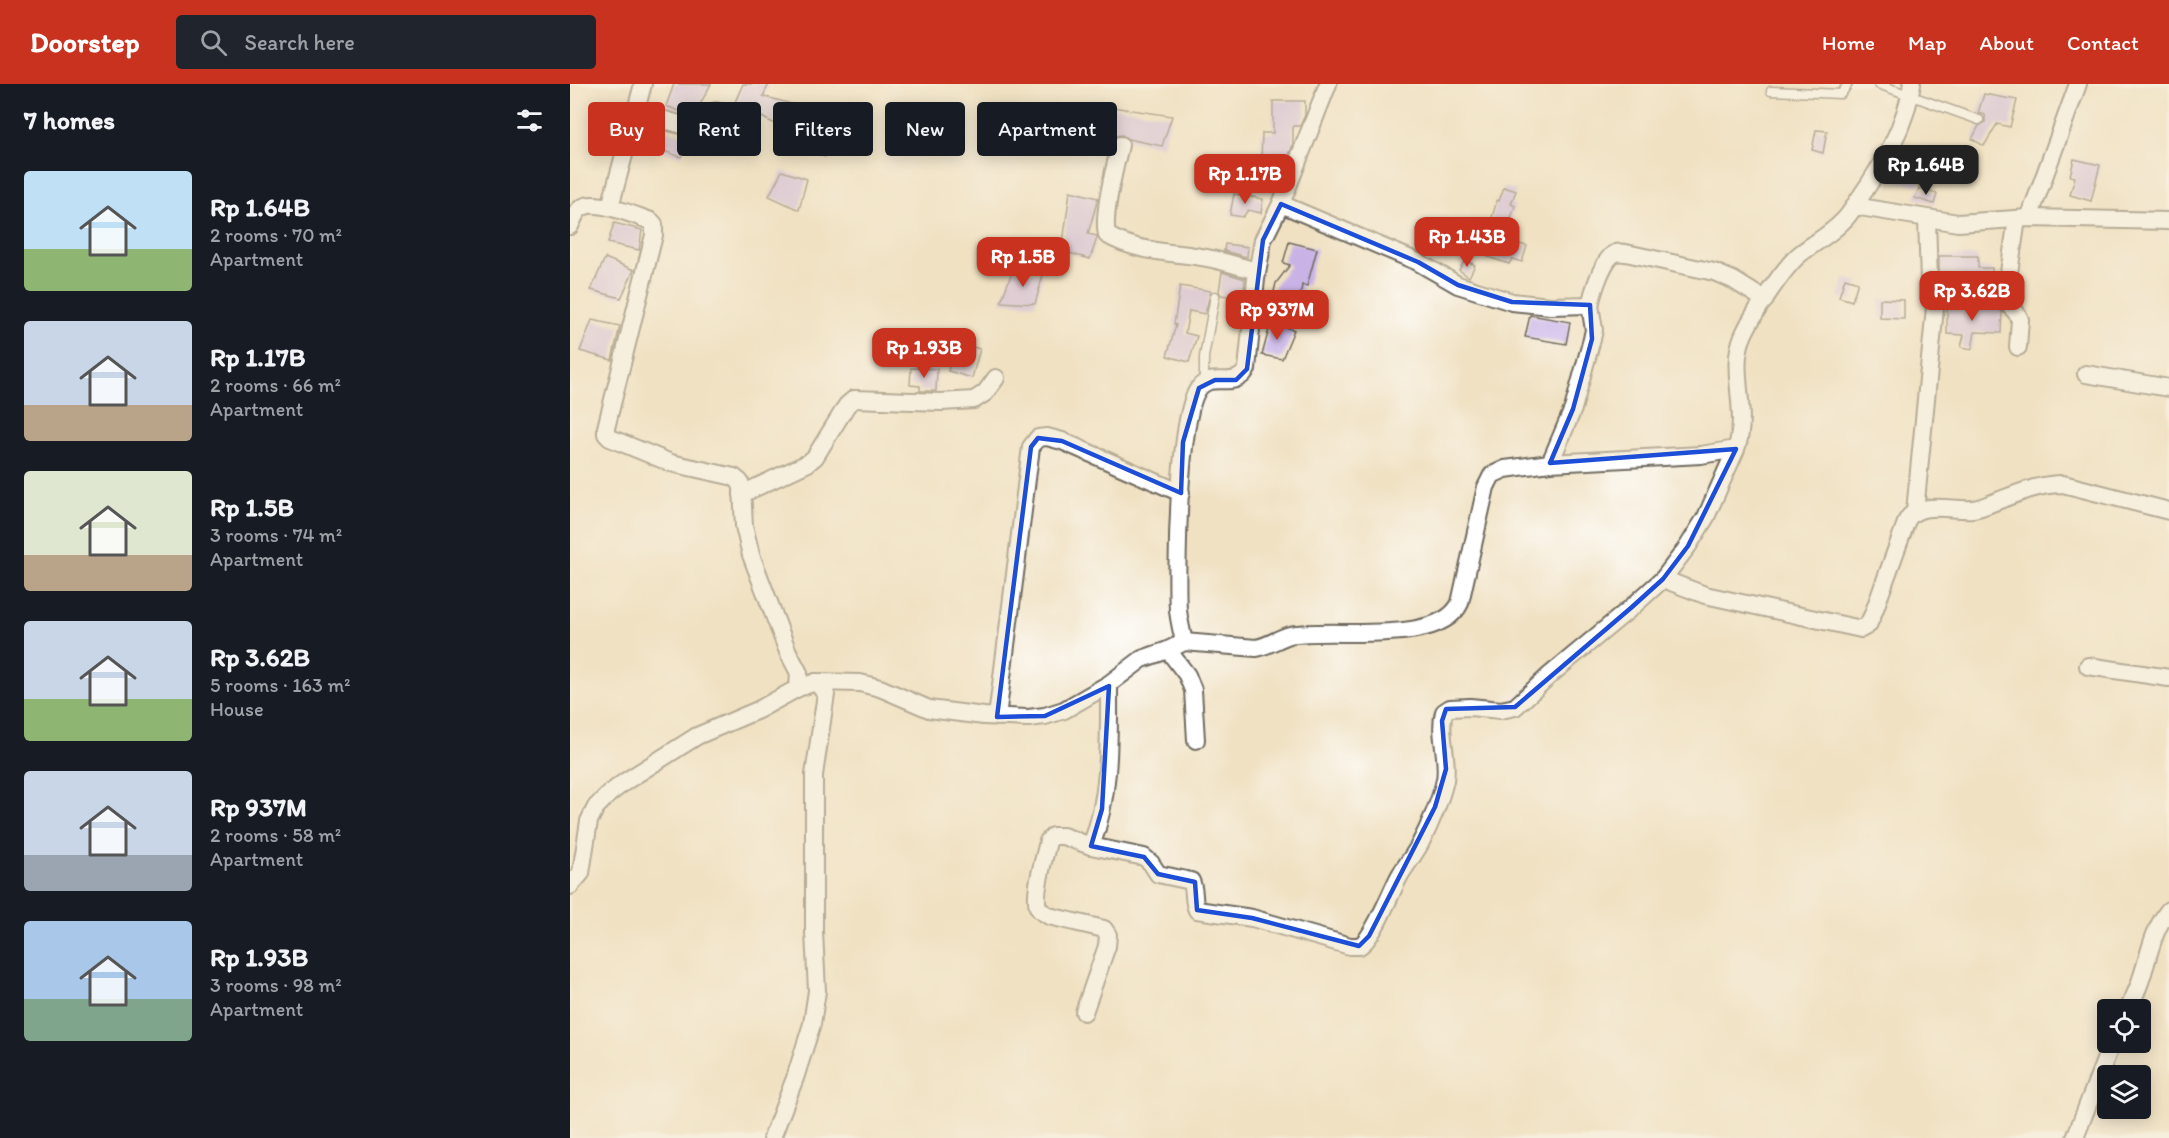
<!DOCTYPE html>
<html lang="en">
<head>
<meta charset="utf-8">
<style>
	body { margin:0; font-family:Itim,sans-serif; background:#20242c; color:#f1f3f6; height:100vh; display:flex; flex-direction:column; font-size:22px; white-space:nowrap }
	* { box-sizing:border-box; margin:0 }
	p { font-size:20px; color:#9ea1a6 }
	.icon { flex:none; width:33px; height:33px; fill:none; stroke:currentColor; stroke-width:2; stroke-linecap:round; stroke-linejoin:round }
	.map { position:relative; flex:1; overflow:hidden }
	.sheet { display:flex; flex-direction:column; background:#171b24; width:570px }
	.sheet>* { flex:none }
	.top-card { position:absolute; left:18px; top:18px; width:570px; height:54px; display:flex; gap:12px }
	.buttons { position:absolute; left:1527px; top:915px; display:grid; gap:12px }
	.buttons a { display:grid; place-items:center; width:54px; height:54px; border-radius:6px; background:#171b24; box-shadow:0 3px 15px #0003; font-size:30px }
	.price { position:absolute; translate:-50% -51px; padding:0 14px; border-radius:12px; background:#c8321e; color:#fff; font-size:20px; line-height:39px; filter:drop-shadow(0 2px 3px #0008) }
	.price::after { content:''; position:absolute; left:50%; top:36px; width:18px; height:14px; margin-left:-9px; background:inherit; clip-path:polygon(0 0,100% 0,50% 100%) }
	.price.selected { background:#222; color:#fff }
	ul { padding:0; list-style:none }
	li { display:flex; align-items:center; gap:18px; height:150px; padding:0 24px }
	li span { display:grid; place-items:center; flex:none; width:168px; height:120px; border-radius:6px; color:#555 }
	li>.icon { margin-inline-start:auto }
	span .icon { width:72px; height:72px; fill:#fffc; stroke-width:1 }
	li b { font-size:26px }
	h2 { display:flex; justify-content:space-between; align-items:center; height:72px; padding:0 24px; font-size:26px }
	.chip { padding:0 21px; border-radius:6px; background:#171b24; box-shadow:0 3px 15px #0003; font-size:21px; line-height:54px }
	.chip.selected { background:#c8321e; color:#fff }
	header { display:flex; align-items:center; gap:36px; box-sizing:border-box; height:84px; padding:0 30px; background:#c8321e; color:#fff }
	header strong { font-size:28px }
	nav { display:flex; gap:33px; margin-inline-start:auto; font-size:21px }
	.search { width:420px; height:54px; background:#20242c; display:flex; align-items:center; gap:15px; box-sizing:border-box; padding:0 21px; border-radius:6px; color:#9ea1a6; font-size:22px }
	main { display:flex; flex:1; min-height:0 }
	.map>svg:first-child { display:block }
</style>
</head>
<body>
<header>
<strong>Doorstep</strong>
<div class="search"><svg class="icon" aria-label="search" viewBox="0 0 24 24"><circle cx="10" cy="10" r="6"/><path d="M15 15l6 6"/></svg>Search here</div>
<nav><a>Home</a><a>Map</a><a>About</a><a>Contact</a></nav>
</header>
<main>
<section class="sheet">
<h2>7 homes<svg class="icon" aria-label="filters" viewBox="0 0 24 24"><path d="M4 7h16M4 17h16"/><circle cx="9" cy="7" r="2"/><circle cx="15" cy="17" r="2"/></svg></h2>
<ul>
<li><span style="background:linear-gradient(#bfe0f5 65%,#8fb573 0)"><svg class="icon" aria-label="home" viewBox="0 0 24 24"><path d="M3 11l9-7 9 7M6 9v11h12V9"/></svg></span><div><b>Rp 1.64B</b><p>2 rooms · 70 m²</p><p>Apartment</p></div></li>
<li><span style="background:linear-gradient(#c9d6e8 70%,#b9a48a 0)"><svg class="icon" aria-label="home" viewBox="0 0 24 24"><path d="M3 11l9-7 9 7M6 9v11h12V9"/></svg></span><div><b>Rp 1.17B</b><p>2 rooms · 66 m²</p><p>Apartment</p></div></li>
<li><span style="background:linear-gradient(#dfe7d0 70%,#b9a48a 0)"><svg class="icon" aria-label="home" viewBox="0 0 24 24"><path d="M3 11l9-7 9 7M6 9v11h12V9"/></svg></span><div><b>Rp 1.5B</b><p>3 rooms · 74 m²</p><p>Apartment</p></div></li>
<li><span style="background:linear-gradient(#c9d6e8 65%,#8fb573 0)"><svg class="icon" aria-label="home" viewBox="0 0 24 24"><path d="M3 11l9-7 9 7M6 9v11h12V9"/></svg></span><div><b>Rp 3.62B</b><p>5 rooms · 163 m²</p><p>House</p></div></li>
<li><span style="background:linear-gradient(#c9d6e8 70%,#9aa5b1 0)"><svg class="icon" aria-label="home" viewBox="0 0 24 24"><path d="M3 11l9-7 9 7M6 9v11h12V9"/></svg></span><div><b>Rp 937M</b><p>2 rooms · 58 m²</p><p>Apartment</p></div></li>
<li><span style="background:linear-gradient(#a9c7e8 65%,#7fa58c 0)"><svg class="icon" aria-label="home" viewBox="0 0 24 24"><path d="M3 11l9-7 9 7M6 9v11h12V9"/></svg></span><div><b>Rp 1.93B</b><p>3 rooms · 98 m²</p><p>Apartment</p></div></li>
</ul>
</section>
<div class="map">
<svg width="1599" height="1054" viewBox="0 0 1599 1054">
	<rect width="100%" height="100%" fill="#fff"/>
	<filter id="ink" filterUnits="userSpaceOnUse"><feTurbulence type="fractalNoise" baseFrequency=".0167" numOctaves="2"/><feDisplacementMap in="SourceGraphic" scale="12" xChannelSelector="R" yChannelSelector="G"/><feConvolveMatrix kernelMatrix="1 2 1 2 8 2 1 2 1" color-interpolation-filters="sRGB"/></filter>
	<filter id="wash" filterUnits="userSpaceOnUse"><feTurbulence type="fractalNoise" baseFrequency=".008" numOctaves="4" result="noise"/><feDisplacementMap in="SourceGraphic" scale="24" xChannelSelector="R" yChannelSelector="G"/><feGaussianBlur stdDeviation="1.35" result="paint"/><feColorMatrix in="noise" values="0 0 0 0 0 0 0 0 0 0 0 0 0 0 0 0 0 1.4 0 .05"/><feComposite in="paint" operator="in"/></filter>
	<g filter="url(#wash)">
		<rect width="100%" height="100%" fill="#f0e1c2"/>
		<g id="blocks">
			<!-- building -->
			<g fill="#c9b3e6">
				<path d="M 104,0 L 141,0 L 129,22 L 119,31 L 96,22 Z"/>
				<path d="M 173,0 L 199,0 L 193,12 L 232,23 L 229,29 L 269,44 L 255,73 L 232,64 L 237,54 L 197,36 L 165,18 Z"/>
				<path d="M 1414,10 L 1447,16 L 1440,43 L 1427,40 L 1414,62 L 1402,55 L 1409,42 L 1415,38 L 1415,31 L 1408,29 Z"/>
				<path d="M 703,17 L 735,17 L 735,31 L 730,42 L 723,42 L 723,61 L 706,103 L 679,92 L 686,75 L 691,77 L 692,49 L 703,49 Z"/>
				<path d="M 529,21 L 602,32 L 592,62 L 558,55 L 552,51 L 545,52 L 531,49 Z"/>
				<path d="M 92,46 L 119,52 L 111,73 L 85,64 Z"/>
				<path d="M 1246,46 L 1257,47 L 1253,69 L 1242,66 Z"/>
				<path d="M 1504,75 L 1530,81 L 1521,117 L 1500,111 L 1505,93 L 1500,92 Z"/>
				<path d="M 1329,81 L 1351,86 L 1349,102 L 1327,97 Z"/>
				<path d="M 212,87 L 237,95 L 229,126 L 199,112 Z"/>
				<path d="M 934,103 L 946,107 L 941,120 L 945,122 L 934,156 L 957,162 L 952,178 L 942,175 L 939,180 L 918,173 L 923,161 L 911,157 L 914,143 L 919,144 L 927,116 L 929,117 Z"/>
				<path d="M 1349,104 L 1367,110 L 1364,120 L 1345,114 Z"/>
				<path d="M 500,107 L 528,114 L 518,150 L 527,152 L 527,154 L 520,175 L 492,167 Z"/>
				<path d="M 664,110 L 693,115 L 691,129 L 678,126 L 673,133 L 660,131 Z"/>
				<path d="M 44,139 L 72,146 L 69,166 L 38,159 Z"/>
				<path d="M 719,158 L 747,165 L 737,202 L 732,201 L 729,220 L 702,216 L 706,199 L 720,181 L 713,179 Z"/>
				<path d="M 655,160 L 678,163 L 677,173 L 654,167 Z"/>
				<path d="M 1369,172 L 1408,172 L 1408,184 L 1422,184 L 1422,197 L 1389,199 L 1390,190 L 1369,189 Z"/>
				<path d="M 35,174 L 64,186 L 51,214 L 21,206 Z"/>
				<path d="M 895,176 L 905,181 L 899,193 L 889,186 Z"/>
				<path d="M 443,185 L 473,191 L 465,220 L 431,218 Z"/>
				<path d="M 652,188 L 675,195 L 674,208 L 666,206 L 665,213 L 651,211 L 649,207 Z"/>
				<path d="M 1275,194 L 1288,198 L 1282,217 L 1269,213 Z"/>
				<path d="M 610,202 L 641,207 L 635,230 L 619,227 L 615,249 L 627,252 L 619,278 L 597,272 L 606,241 L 604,240 Z"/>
				<path d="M 1310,215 L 1334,216 L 1334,235 L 1310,234 Z"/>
				<path d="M 1377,220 L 1403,220 L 1403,223 L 1428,224 L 1432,228 L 1431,249 L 1405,248 L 1402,265 L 1391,263 L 1394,251 L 1377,250 Z"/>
				<path d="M 960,231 L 1000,238 L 996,260 L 955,253 Z"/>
				<path d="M 22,236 L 50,242 L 42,276 L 10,267 Z"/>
				<path d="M 701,238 L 724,246 L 712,275 L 692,271 Z"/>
				<path d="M 386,258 L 410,265 L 402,294 L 378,287 Z"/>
				<path d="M 341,284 L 367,285 L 366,307 L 350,307 L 350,302 L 340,301 Z"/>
			</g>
		</g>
	</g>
	<g filter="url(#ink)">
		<use href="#blocks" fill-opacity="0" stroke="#706b60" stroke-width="1.5"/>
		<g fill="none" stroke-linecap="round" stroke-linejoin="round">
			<defs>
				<g id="lane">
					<path d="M 1308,0 L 1409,36"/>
					<path d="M 1201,7 L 1271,10 L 1278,0"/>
					<path d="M 634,299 L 634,273 L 645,212"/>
				</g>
				<g id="street">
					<path d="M 67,28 L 116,42 L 125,40 L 136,30 L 146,27 L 174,35"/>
					<path d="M 550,61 C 545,83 532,131 537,151 C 567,169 605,168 637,174 C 654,177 671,183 687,187"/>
					<path d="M 711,120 L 848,178 L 888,201 L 942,218 L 980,222 L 1020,221 C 1023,209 1033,173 1046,169 C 1050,168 1053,169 1056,169 L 1144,188 L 1163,196 L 1195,216"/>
					<path d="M 1284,122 L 1388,139 L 1459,134 L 1599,137"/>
					<path d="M 40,123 L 73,0"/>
					<path d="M 1459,134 L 1508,0"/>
					<path d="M 1447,135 L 1435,215 C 1439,223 1448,227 1450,236 L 1448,263"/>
					<path d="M 0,142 C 3,136 6,126 13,123 C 27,115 66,132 81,137 L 84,140 L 84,151 L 36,344 L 36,350 L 40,354 L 101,379 L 164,393 L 170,398 L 172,404 L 174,442 L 181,471 L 218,568 L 229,589 L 228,604"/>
					<path d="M 1516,290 L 1599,304"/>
					<path d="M 980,379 L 1003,325 L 1022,255 L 1024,246 L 1020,221"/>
					<path d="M 172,410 L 238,379 L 245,373 L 277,321 L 284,315 L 371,318 L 404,316 L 415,309 L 426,294"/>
					<path d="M 1345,427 L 1365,224 L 1359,198 L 1357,135"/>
					<path d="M 1093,495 L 1135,511 L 1291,545 L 1298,541 L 1303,530 L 1337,436 C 1349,416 1383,427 1403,425 C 1412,424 1421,419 1430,416 C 1451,408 1470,400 1493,400 L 1599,427"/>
					<path d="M 614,558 L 686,564 C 699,562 708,554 720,551 C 761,543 870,563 890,519 L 916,403 L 922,391 L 935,385 L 980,379 L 1131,371 L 1166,365 C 1180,328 1158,286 1173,252 C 1181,233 1214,183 1230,170 C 1244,159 1261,150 1273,137 C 1280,131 1284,122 1289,115 C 1313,80 1336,42 1342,0"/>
					<path d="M 598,566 L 617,591 L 623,606 L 626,656"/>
					<path d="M 1518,582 L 1599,594"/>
					<path d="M 539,600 C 539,654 541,711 521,762 L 574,773 L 581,779 L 588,790 L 621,797 C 626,807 622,817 627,826 L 682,834 L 780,862 L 789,862 C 803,856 821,807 830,791 C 836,781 844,771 850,760 C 859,743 871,715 875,696 C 879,674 868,650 874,628 L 880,624 L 900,623 L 931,626 L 945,623 L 980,591 L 1062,523 L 1093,495 L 1118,462 L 1136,433 L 1166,365"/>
					<path d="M 427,633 L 461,363 L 468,354 L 477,353 L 492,357 L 611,409"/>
					<path d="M 0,802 L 11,789 L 19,737 L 26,723 L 40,709 L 56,697 L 127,652 L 188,626 L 228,604 L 246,598 L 290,599 L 310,604 L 359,625 L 414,632 L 458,634 L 475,632 L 494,626 L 539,600 L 572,575 L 598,566 L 614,558 C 612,548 609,537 608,526 C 606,489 608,329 629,304 C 642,287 664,307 677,285 L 686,195 L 693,156 L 711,120 L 758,0"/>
					<path d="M 1558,926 C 1562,916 1568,906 1571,895 C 1579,872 1583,845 1599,826"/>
					<path d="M 514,928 L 537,862 L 538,851 L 534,845 L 479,832 C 475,829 470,828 468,823 C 463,808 475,773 478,757 L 483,752 L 493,752 L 521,762"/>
					<path d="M 202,1054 L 225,994 L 242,940 L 247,907 L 244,848 L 244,691 L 256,610 L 246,598"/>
					<path d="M 1505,1054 L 1542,958"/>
				</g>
			</defs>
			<!-- lane casing -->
			<use href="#lane" stroke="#706b60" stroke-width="11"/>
			<!-- street casing -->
			<use href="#street" stroke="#706b60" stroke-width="20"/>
			<!-- lane -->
			<use href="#lane" stroke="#fff" stroke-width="8"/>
			<!-- street -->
			<use href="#street" stroke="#fff" stroke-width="16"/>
		</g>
	</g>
	<!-- marked area -->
	<path d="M0 0H1599V1054H0ZM 711,120 L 848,178 L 888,201 L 942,218 L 1020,221 L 1022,255 L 1003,325 L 980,379 L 1166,365 L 1118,462 L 1093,495 L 1062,523 L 945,623 L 876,625 L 872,637 L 876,685 L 865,723 L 799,852 L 789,862 L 682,834 L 627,826 L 625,798 L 588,790 L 574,773 L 521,762 L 532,725 L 539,602 L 475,632 L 427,633 L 461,363 L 468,354 L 492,357 L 611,409 L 613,358 L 629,304 L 645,296 L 666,296 L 677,285 L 693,156 Z" fill="#f0e1c2" fill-opacity=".55" fill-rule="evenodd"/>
	<path fill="none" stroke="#1d4ed8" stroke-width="4.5" stroke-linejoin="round" d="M 711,120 L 848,178 L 888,201 L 942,218 L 1020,221 L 1022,255 L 1003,325 L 980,379 L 1166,365 L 1118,462 L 1093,495 L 1062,523 L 945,623 L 876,625 L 872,637 L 876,685 L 865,723 L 799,852 L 789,862 L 682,834 L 627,826 L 625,798 L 588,790 L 574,773 L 521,762 L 532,725 L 539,602 L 475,632 L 427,633 L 461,363 L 468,354 L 492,357 L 611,409 L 613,358 L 629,304 L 645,296 L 666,296 L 677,285 L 693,156 Z"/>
</svg>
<div class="buttons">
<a><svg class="icon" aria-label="locate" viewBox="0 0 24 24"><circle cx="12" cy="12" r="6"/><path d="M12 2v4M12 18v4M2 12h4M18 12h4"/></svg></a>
<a><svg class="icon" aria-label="layers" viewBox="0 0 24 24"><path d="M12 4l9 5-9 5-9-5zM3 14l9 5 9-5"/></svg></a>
</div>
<b class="price selected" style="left:1356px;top:112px">Rp 1.64B</b>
<b class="price" style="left:675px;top:121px">Rp 1.17B</b>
<b class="price" style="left:897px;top:184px">Rp 1.43B</b>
<b class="price" style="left:453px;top:204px">Rp 1.5B</b>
<b class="price" style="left:1402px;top:238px">Rp 3.62B</b>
<b class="price" style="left:707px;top:257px">Rp 937M</b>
<b class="price" style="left:354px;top:295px">Rp 1.93B</b>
<div class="top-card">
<a class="chip selected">Buy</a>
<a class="chip">Rent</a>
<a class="chip">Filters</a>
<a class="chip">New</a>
<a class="chip">Apartment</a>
</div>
</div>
</main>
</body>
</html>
